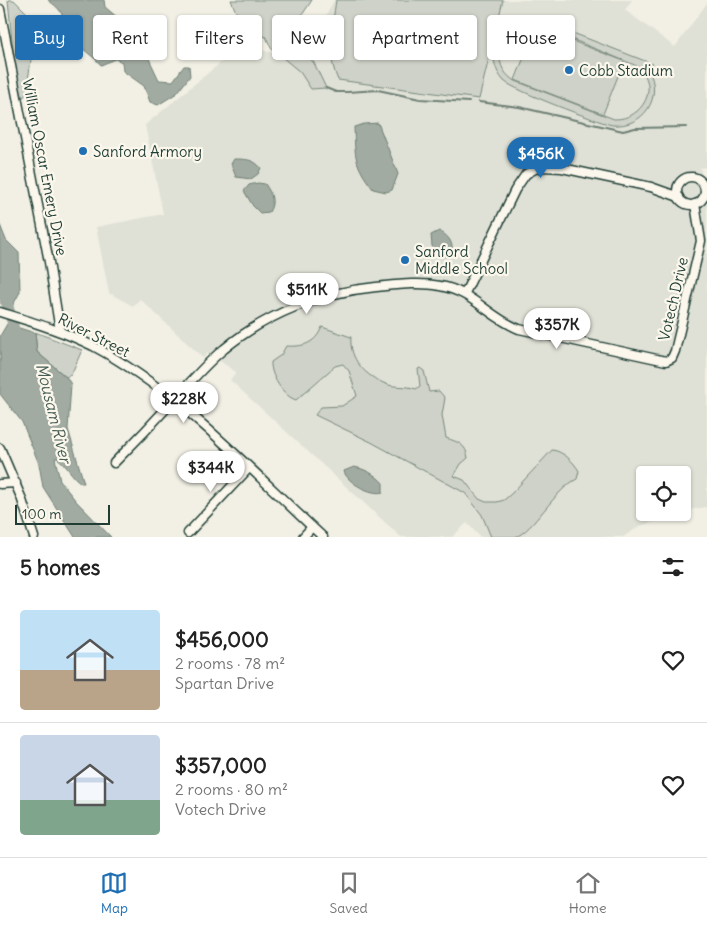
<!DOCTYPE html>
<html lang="en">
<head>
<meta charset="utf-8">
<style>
	body { margin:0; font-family:Delius,sans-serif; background:#f6f6f6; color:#222; height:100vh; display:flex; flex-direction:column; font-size:19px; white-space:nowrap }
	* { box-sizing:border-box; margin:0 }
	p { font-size:16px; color:#767676 }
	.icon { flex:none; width:28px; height:28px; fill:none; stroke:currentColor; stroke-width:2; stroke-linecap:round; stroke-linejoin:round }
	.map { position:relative; height:537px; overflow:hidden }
	.drawer { display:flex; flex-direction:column; background:#fff; flex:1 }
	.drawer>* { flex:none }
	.banner { position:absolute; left:15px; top:15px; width:678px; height:45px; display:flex; gap:10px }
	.fabs { position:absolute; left:636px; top:466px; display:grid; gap:10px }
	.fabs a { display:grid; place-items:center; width:55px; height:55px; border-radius:5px; background:#fff; box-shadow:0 1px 4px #0004; font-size:25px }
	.scale { position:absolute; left:15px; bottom:12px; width:95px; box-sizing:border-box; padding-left:5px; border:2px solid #1f3d34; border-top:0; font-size:14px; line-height:18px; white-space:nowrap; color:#1f3d34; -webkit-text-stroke:4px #fbf7ec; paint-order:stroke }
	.price { position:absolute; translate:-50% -42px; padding:0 11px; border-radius:18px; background:#fff; color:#222; font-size:16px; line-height:32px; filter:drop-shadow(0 1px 2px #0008) }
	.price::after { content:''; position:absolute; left:50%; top:30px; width:15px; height:11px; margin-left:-8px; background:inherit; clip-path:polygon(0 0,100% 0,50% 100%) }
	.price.active { background:#1f6fb2; color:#fff }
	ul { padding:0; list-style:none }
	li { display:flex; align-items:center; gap:15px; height:125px; padding:0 20px }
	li+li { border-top:1px solid #e0e0e0 }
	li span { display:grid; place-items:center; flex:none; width:140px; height:100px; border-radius:5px; color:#555 }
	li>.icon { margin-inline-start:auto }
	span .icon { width:60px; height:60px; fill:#fffc; stroke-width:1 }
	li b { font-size:21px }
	h2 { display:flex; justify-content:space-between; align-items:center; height:60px; padding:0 20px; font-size:21px }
	.chip { padding:0 18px; border-radius:5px; background:#fff; box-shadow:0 1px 4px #0004; font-size:18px; line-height:45px }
	.chip.active { background:#1f6fb2; color:#fff }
	.tab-bar { display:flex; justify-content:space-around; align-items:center; height:70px; border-top:1px solid #e0e0e0; background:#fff; font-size:14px; color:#767676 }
	.tab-bar a { display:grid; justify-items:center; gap:2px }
	.tab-bar .active { color:#1f6fb2 }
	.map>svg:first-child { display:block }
</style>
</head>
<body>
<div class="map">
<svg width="707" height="537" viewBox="0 0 707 537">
	<rect width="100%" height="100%" fill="#f2f0e5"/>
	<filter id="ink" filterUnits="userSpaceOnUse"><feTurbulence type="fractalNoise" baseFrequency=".02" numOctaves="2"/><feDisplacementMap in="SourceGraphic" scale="10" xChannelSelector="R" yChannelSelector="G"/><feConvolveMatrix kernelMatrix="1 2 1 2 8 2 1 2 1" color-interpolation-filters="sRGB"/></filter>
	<g filter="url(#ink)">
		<!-- built -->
		<path fill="#e0e1d6" d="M 334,0 L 632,0 L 625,10 L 675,47 L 707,3 L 707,167 L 700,168 L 704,181 L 707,181 L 707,507 L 683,511 L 682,475 L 645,475 L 645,512 L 679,513 L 640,526 L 623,537 L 480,537 L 467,523 L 452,537 L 401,537 L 230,380 L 236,372 L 208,353 L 203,358 L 140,299 L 133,306 L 109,293 L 96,227 L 163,214 L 145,125 L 225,59 L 214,36 L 303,62 Z"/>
		<!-- green -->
		<g fill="#cfd2c8" stroke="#77887e" fill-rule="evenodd">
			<path d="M 8,0 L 14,0 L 27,13 L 33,45 L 26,95 L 18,101 Z"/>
			<path d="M 231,0 L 312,0 L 296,24 L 297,43 L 314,63 L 326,88 L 311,89 L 300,72 L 271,48 L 266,37 L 248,30 L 239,19 Z"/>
			<path d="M 336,0 L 503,0 L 479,99 L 338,80 C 326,53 332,29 336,0 Z"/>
			<path d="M 530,19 L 542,21 L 653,64 L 651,70 L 648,69 C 664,97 644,128 612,125 C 595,121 515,91 504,81 C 494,70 491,55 497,41 C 503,26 515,20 530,19 ZM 525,25 L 540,26 L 637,66 C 661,86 643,120 614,119 L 513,80 C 489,63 501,33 525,25 Z"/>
			<path d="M 536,27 L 624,61 L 603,114 L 515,80 Z"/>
			<path d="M 322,327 L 351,337 C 349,359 365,376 386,384 C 395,388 407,385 416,389 L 420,386 L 418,369 L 420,368 L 424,371 L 429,392 L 439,391 L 445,398 L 442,415 L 446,438 C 458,442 466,444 468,458 L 461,464 L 454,476 L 464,480 L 479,499 L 486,502 L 497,502 L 504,500 L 512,493 L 552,450 C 563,451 574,462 579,471 L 577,479 C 554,490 533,532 515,537 C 508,537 498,537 491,537 L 482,515 L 465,493 L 371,442 L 315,415 L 321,407 L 342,406 L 357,396 L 349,371 L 343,364 L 335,366 L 296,400 C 283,396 270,375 271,362 L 281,355 L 286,346 C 303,347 315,344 322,327 Z"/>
			<path d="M 35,332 L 82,350 L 71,375 L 66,377 L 37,352 Z"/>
		</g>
		<!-- water -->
		<g fill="#a2aba1" stroke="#6e7f75">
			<path d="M 48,0 L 104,0 L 105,7 L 118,18 L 121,24 L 118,31 L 128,43 L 137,42 L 144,48 L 159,80 L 173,81 L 184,66 L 189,66 L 190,76 L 177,93 L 158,105 L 150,102 L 144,86 L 123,71 L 122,62 L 115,59 L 101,65 C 91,53 71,43 65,29 C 63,25 64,21 63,17 C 60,8 54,5 48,0 Z"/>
			<path d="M 378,123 L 398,174 L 392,190 L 386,192 L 373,189 C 354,164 355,157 354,127 L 364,124 Z"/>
			<path d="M 234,159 C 245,159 254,159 261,168 L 258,174 L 251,179 L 236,177 L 231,164 Z"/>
			<path d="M 258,183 L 265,184 C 272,194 275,202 269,212 L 260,213 L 253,206 L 244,191 L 249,185 Z"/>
			<path d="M 0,225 L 6,240 L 19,253 L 20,292 L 13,305 L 1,304 L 0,298 Z"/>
			<path d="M 439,231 C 449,236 454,243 452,255 L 441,257 L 432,246 L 431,235 Z"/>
			<path d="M 7,324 L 35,333 L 37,352 L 66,377 L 71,384 L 68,429 L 84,483 L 81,483 C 71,476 67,465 57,458 L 55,458 L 60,481 L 76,501 L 111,537 L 75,537 L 43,487 L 39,464 L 22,422 L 0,394 L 0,336 Z"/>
			<path d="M 354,467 C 365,469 375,474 383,483 L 383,492 C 372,496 346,482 344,471 Z"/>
		</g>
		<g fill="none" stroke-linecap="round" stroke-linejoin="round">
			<!-- stream -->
			<g stroke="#6e7f75" stroke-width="2">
				<path d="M 326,88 L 336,92 L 348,92 L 378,90 L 420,99 L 469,102"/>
				<path d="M 479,102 L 519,107 L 623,131 L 635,128 L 686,127"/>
			</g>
			<!-- river -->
			<path stroke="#a2aba1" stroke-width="11" d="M 0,287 L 8,306 L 17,341"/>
			<defs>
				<g id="minor">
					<path d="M 0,9 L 49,262 L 60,331"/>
					<circle cx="691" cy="191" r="14"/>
					<path d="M 465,293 L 515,190 L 526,174 L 535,169 L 542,167 L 562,168 L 651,187 L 679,197"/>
					<path d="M 0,312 C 32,322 63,331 93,346 C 181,393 250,470 323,537"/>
					<path d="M 0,448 L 21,497 L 34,537"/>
					<path d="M 114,463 C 134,443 154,422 174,400 C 190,383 205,364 224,349 C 266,314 322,292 376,287 C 397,285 420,282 440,286 C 472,291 490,318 519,329 L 666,361 L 672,358 L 675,351 L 701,241 L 695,204"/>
					<path d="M 0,484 L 16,483"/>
					<path d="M 188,533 L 249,468"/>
					<path d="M 303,537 L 312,527"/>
				</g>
			</defs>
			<!-- minor casing -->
			<use href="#minor" stroke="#1f3d34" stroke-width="11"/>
			<!-- minor -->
			<use href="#minor" stroke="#fbf7ec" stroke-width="8"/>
		</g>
	</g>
	<!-- markers -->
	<g fill="#1f6fb2" stroke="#fbf7ec" stroke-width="2">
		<circle cx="569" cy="70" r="5"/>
		<circle cx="83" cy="151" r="5"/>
		<circle cx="405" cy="260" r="5"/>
	</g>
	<g text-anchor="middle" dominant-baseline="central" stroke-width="4.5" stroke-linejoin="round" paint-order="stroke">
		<!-- poi labels -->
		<g font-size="15" fill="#1f3d34" stroke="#fbf7ec" text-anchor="start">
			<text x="579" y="70">Cobb Stadium</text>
			<text x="93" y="151">Sanford Armory</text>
			<text x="415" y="251">Sanford<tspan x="415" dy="17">Middle School</tspan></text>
		</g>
		<!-- street labels -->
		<g font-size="15" fill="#1f3d34" stroke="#fbf7ec">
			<text transform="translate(45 167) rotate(79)">William Oscar Emery Drive</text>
			<text transform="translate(673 299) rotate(-77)">Votech Drive</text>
			<text transform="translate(94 335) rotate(27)">River Street</text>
		</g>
		<!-- water labels -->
		<g font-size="16" font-style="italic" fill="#465e55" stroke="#fbf7ec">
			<text transform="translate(54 413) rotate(76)">Mousam River</text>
		</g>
	</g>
</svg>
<div class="fabs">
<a><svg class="icon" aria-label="locate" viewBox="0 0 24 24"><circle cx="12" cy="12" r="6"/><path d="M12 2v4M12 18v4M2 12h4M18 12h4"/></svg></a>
</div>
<div class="scale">100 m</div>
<b class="price active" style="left:541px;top:179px">$456K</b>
<b class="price" style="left:307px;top:315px">$511K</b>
<b class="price" style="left:557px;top:350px">$357K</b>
<b class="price" style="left:184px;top:424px">$228K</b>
<b class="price" style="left:211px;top:493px">$344K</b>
<div class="banner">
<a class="chip active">Buy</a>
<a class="chip">Rent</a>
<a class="chip">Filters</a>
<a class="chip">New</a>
<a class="chip">Apartment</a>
<a class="chip">House</a>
</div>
</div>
<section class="drawer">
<h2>5 homes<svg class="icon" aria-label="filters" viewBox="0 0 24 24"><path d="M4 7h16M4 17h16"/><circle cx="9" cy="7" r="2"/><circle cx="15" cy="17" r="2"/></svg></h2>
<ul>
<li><span style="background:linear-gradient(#bfe0f5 60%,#b9a48a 0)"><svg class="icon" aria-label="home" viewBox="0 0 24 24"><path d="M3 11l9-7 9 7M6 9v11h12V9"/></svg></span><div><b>$456,000</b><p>2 rooms · 78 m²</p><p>Spartan Drive</p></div><svg class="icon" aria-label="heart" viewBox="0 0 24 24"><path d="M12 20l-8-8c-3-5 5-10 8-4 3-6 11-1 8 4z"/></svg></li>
<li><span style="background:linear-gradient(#c9d6e8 65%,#7fa58c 0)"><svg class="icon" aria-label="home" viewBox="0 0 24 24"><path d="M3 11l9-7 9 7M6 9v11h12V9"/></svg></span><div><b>$357,000</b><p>2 rooms · 80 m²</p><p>Votech Drive</p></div><svg class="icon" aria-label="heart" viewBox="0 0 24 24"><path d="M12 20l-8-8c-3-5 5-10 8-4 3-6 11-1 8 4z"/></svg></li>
</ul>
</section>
<nav class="tab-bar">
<a class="active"><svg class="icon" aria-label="map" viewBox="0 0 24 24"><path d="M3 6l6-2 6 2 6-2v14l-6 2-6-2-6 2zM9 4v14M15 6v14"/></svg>Map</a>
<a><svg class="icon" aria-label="saved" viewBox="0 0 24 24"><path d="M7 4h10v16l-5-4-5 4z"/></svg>Saved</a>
<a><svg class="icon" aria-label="home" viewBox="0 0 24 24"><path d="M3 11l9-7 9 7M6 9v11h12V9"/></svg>Home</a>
</nav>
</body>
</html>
